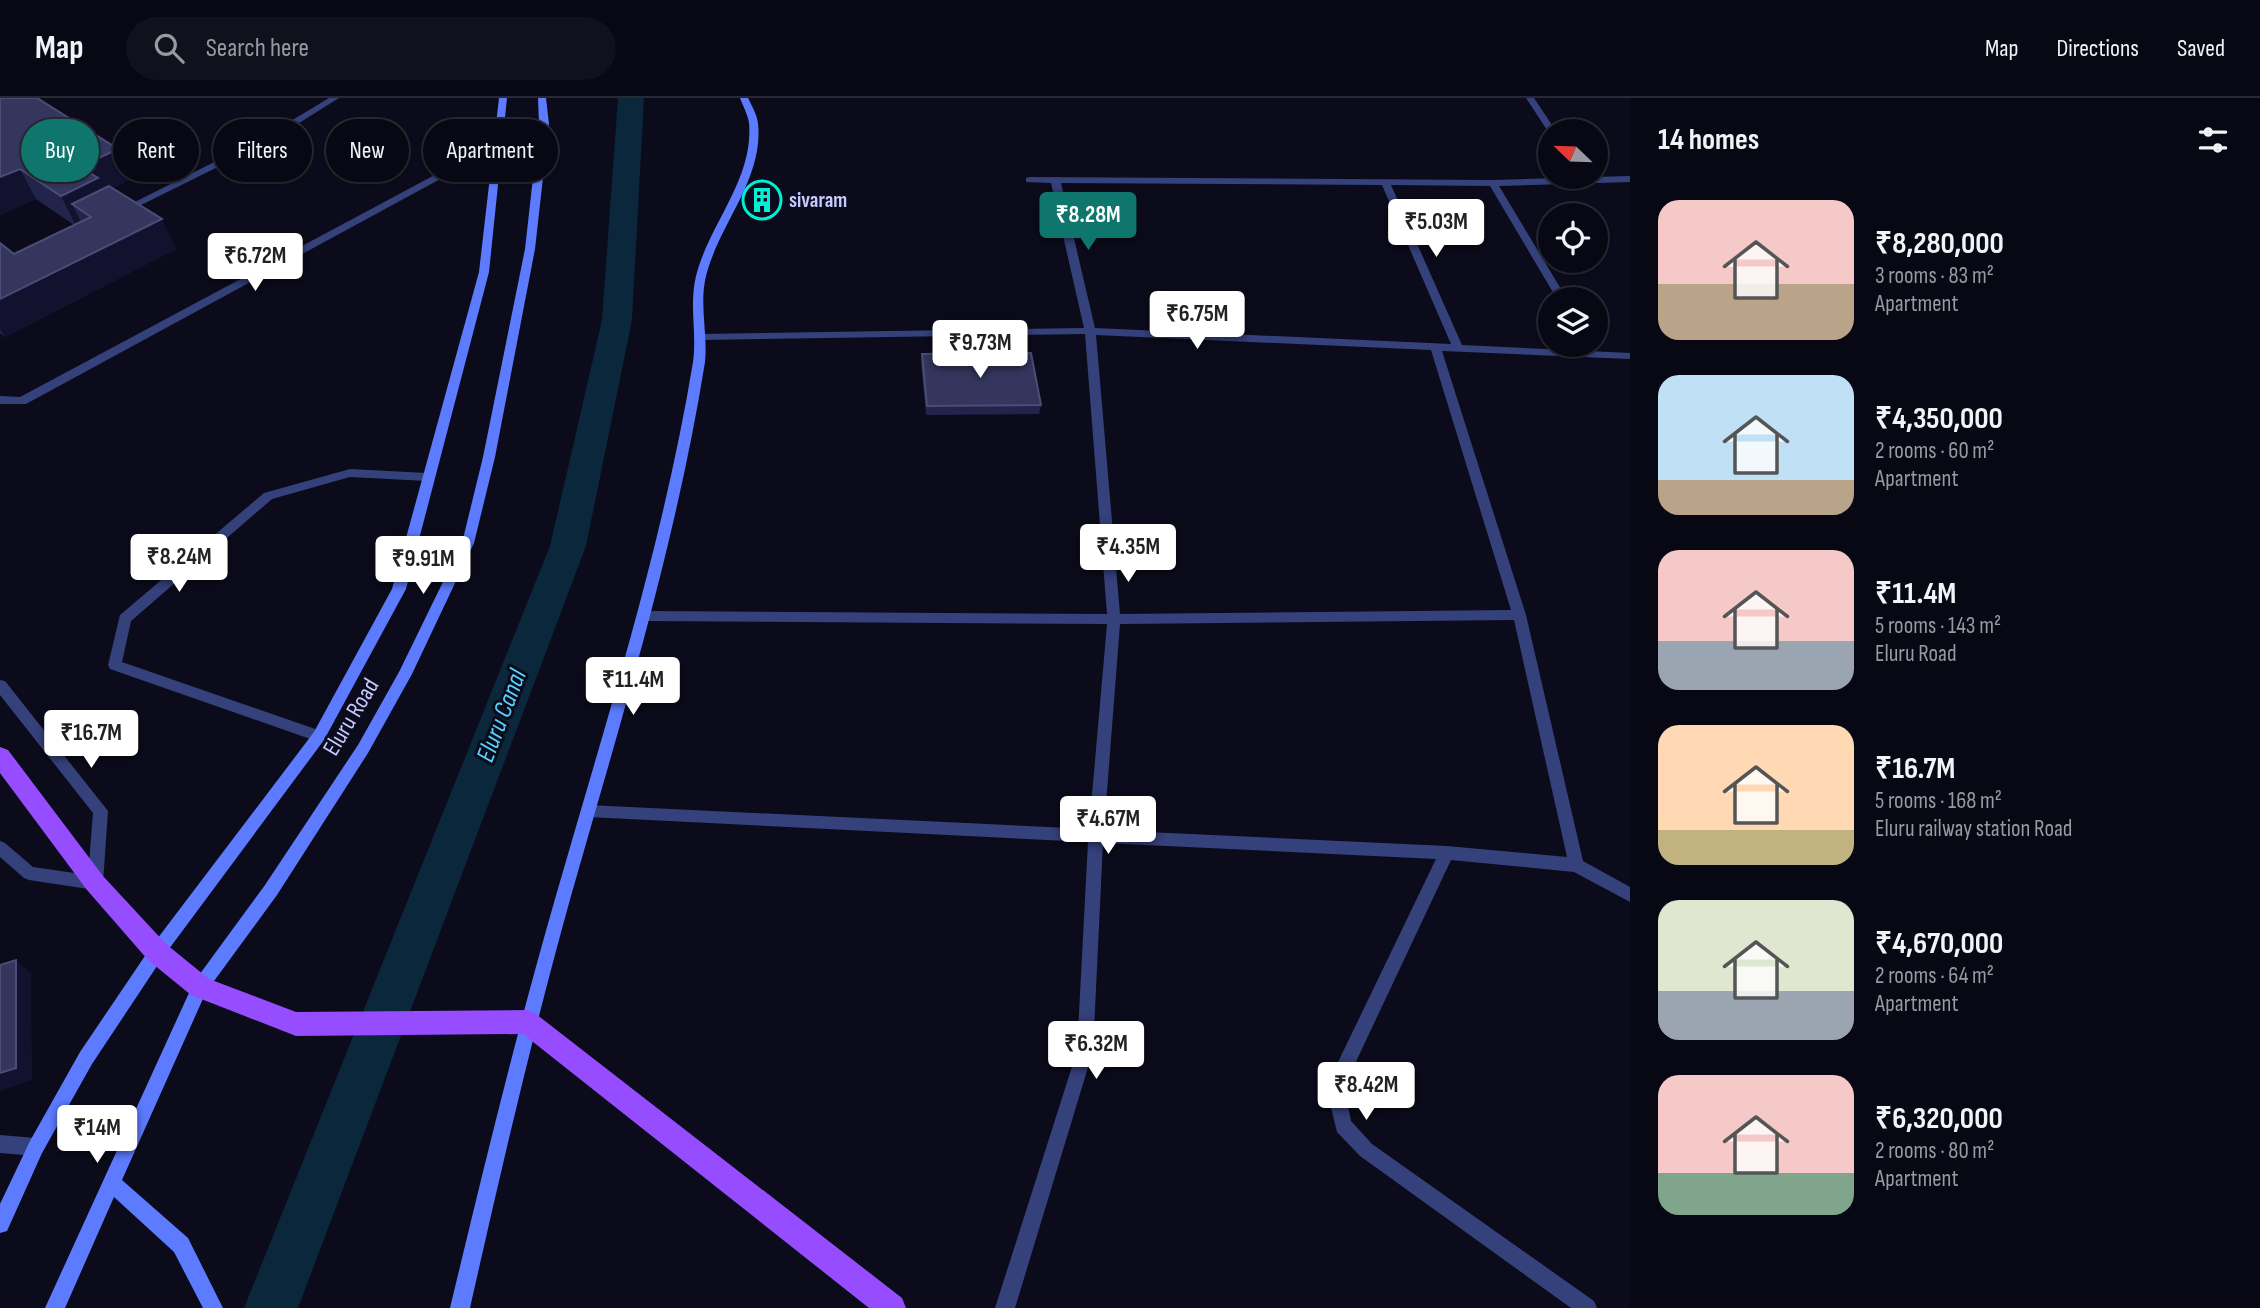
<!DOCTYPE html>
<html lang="en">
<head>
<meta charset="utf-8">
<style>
	body { margin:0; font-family:"Sofia Sans Condensed",sans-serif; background:#11111d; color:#f1f3f6; height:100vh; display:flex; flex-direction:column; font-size:26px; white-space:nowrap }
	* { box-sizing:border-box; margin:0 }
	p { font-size:23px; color:#989aa0 }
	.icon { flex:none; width:38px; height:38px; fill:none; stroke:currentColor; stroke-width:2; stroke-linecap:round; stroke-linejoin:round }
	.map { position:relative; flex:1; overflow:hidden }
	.side { display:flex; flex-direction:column; background:#080814; width:630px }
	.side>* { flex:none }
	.hud { position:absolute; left:21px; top:21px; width:665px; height:63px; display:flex; gap:14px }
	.needle { width:46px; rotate:293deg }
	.controls { position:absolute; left:1538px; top:21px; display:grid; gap:14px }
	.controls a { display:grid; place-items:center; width:70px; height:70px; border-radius:50%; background:#080814; box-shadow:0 2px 5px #0004,0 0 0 2px #292934; font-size:35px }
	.price { position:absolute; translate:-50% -60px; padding:0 16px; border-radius:7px; background:#fff; color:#222; font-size:23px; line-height:46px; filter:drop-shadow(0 2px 4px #0008) }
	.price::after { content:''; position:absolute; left:50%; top:42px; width:21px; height:16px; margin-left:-10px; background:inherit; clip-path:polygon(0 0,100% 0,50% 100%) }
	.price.current { background:#0f766e; color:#fff }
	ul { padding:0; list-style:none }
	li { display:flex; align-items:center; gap:21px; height:175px; padding:0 28px }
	li span { display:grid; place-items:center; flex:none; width:196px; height:140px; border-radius:21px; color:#555 }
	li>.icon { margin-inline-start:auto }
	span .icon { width:84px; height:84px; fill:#fffc; stroke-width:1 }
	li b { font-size:30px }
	h2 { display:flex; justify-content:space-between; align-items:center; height:84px; padding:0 28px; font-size:30px }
	.chip { padding:0 24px; border-radius:32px; background:#080814; box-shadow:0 2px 5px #0004,0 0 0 2px #292934; font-size:24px; line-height:63px }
	.chip.current { background:#0f766e; color:#fff }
	header { display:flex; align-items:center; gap:42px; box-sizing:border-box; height:98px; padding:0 35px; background:#080814; border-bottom:2px solid #292934 }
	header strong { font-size:33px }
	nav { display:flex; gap:38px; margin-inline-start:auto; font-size:24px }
	.search { width:490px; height:63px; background:#11111d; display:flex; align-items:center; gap:18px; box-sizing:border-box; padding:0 24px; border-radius:38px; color:#989aa0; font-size:26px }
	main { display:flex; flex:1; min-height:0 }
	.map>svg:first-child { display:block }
</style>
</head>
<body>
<header>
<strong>Map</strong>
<div class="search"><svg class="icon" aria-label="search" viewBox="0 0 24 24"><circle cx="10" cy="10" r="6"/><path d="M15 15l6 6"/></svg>Search here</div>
<nav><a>Map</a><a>Directions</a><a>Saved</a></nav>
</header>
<main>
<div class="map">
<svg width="1630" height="1210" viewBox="0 0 1630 1210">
	<rect width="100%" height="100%" fill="#0b0b1b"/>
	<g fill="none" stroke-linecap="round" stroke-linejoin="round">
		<!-- canal -->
		<path fill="#0a273b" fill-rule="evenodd" d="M 618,0 L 644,0 L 632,222 L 586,448 L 298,1210 L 244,1210 L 550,448 L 602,222 Z"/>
		<!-- street -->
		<g fill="#35417b" fill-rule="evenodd">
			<path d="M 329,0 L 339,0 L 272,42 L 123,116 L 115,114 L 266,38 Z"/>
			<path d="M 1526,0 L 1534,0 L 1556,33 L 1549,35 Z"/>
			<path d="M 500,42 L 505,45 L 503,47 L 26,306 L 0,306 L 0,298 L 20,299 Z"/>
			<path d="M 1630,78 L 1630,84 L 1499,88 L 1567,201 L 1557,201 L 1490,88 L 1391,87 L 1462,247 L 1630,255 L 1630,261 L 1442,253 L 1526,517 L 1583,763 L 1630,789 L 1630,804 L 1574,774 L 1451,762 L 1344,989 L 1351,1023 L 1372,1046 L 1594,1203 L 1597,1210 L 1571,1210 L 1360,1058 L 1337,1034 L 1326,989 L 1436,761 L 1103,745 L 1093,953 L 1015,1210 L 995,1210 L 1077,953 L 1088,744 L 588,719 L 583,717 L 581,713 L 583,709 L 588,707 L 1089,731 L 1107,526 L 644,523 L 637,518 L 644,513 L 1107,516 L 1085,236 L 701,242 L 696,239 L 701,236 L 1084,230 L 1051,85 L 1026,84 L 1026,80 L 1029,79 L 1493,82 ZM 1061,85 L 1382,87 L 1451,246 L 1095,230 ZM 1096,237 L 1431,252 L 1511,512 L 1120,516 ZM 1514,522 L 1567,759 L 1447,748 L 1104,732 L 1120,526 Z"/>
			<path d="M 350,371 L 427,375 L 433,379 L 427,383 L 350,379 L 272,401 L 131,523 L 122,564 L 324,634 L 326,638 L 324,642 L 319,644 L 110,571 L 108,567 L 120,517 L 264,395 Z"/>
			<path d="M 0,582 L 5,583 L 108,713 L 103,785 L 100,790 L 95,792 L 29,782 L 24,780 L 0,759 L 0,743 L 5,745 L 33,769 L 88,777 L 93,715 L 0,597 Z"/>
			<path d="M 0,1037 L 36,1040 L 42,1043 L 45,1049 L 42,1055 L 36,1058 L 0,1055 Z"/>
		</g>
		<!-- secondary -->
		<g fill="#5c7bff" fill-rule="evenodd">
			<path d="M 499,0 L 507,0 L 489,174 L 406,491 L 324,642 L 163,859 L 92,966 L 42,1055 L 7,1133 L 0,1135 L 0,1106 L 30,1043 L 80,954 L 151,849 L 314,634 L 392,491 L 479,174 Z"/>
			<path d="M 538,0 L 546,0 L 549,26 L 535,151 L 495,359 L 474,445 L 412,576 L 368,655 L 277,797 L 206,894 L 122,1082 L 188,1140 L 223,1210 L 203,1210 L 174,1154 L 114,1099 L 65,1210 L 45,1210 L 194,884 L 265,787 L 358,647 L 399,574 L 462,445 L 483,359 L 525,151 L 539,26 Z"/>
			<path d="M 740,0 L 748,0 C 752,8 757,17 758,25 C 764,81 719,126 706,178 C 699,207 708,235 705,264 C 676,446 621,622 571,798 C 533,934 501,1072 470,1210 L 450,1210 C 483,1073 516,936 555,801 C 606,623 663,447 693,264 C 697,235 689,207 696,178 C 709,126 754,81 749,25 C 748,17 743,8 740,0 Z"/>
		</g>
		<!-- primary -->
		<path fill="#964cff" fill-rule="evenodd" d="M 0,649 L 8,652 L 103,778 L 166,846 L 209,881 L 296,914 L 527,912 L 536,916 L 902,1200 L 906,1210 L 869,1210 L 523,936 L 296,938 L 191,897 L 148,862 L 87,792 L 0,675 Z"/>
	</g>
	<!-- wall -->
	<g fill="#23244b">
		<path d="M 0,0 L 132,81 L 113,90 L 176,151 L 5,239 L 0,235 L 0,145 L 14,156 L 74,127 L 36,101 L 0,117 Z"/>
		<path d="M 922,256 L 1041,307 L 1039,316 L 926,317 L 921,265 Z"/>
	</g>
	<!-- shaded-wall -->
	<g fill="#12122f">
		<path d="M 118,51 L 132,81 L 105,94 L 91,119 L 72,106 L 82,126 L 76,128 L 61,98 L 80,69 Z"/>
		<path d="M 20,71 L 36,101 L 0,117 L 0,79 Z"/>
		<path d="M 162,121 L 176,151 L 5,239 L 0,231 L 0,201 Z"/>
		<path d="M 16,862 L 31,875 L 32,982 L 0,993 L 0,975 Z"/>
	</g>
	<!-- building -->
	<g fill="#35365e" stroke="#4b4d77" stroke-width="2">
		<path d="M 0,0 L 37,0 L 118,51 L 80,69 L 98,80 L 61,98 L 20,71 L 0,79 Z"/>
		<path d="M 109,88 L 162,121 L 0,201 L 0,145 L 14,156 L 91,119 L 72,106 Z"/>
		<path d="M 1031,255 L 1041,307 L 927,308 L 922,256 Z"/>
		<path d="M 16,862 L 16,970 L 0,975 L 0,867 Z"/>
	</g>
	<!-- icons -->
	<defs>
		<symbol id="building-ring" viewBox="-11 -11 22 22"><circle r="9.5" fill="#0b0b1b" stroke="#00f0d5" stroke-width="1.5"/><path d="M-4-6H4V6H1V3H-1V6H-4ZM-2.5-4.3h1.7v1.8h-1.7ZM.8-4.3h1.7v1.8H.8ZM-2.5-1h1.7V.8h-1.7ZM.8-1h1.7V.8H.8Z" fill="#00f0d5"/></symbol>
	</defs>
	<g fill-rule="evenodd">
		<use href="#building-ring" x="740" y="80" width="44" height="44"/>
	</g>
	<g text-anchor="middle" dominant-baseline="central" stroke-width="6" stroke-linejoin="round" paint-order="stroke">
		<!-- far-poi labels -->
		<g font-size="21" font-weight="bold" fill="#c5cbff" stroke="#0b0b1b" text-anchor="start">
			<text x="789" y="102">sivaram</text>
		</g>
		<!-- street labels -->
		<g font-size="24" fill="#c5cbff" stroke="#0b0b1b">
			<text transform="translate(351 619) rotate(-59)">Eluru Road</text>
		</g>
		<!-- water labels -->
		<g font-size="26" font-style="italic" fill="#53d4ff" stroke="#0b0b1b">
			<text transform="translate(502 618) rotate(-69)">Eluru Canal</text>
		</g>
	</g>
</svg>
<div class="controls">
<a><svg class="needle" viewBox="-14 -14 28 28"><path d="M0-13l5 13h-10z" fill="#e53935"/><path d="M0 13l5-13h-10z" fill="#989aa0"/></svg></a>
<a><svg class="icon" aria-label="locate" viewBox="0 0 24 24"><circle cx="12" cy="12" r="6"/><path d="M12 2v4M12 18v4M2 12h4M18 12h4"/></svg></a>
<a><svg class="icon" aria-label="layers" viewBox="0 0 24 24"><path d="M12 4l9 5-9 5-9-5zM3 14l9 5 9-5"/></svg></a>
</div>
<b class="price current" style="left:1088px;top:154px">₹8.28M</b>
<b class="price" style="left:1436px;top:161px">₹5.03M</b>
<b class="price" style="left:255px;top:195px">₹6.72M</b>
<b class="price" style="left:1197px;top:253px">₹6.75M</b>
<b class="price" style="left:980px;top:282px">₹9.73M</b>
<b class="price" style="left:1128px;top:486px">₹4.35M</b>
<b class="price" style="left:179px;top:496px">₹8.24M</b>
<b class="price" style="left:423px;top:498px">₹9.91M</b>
<b class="price" style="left:633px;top:619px">₹11.4M</b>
<b class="price" style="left:91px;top:672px">₹16.7M</b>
<b class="price" style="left:1108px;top:758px">₹4.67M</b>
<b class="price" style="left:1096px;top:983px">₹6.32M</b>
<b class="price" style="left:1366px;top:1024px">₹8.42M</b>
<b class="price" style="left:97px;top:1067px">₹14M</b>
<div class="hud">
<a class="chip current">Buy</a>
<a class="chip">Rent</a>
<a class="chip">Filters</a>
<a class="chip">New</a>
<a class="chip">Apartment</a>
</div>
</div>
<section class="side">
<h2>14 homes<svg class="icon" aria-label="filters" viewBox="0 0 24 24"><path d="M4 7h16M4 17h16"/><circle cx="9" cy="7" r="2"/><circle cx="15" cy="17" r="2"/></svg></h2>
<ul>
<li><span style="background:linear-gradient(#f6c9c9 60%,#b9a48a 0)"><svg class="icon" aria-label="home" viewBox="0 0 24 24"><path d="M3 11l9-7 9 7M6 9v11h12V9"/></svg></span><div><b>₹8,280,000</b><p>3 rooms · 83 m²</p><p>Apartment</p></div></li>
<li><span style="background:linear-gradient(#bfe0f5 75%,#b9a48a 0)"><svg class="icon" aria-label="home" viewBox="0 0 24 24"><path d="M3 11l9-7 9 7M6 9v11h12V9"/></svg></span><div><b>₹4,350,000</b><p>2 rooms · 60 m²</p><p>Apartment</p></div></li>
<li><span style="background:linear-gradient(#f6c9c9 65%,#9aa5b1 0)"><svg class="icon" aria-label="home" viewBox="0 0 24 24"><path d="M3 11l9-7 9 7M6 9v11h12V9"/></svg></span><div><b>₹11.4M</b><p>5 rooms · 143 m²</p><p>Eluru Road</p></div></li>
<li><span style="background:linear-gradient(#ffd9b3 75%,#c2b280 0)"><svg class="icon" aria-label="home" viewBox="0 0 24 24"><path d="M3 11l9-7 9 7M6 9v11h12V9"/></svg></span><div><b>₹16.7M</b><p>5 rooms · 168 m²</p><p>Eluru railway station Road</p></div></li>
<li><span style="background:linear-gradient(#dfe7d0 65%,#9aa5b1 0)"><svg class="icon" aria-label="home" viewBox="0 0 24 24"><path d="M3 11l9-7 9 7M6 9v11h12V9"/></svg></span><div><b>₹4,670,000</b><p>2 rooms · 64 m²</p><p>Apartment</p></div></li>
<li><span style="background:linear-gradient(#f6c9c9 70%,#7fa58c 0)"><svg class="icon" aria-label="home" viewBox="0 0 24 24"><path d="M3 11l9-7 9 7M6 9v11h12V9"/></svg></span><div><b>₹6,320,000</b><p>2 rooms · 80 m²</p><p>Apartment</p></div></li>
</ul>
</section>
</main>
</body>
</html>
